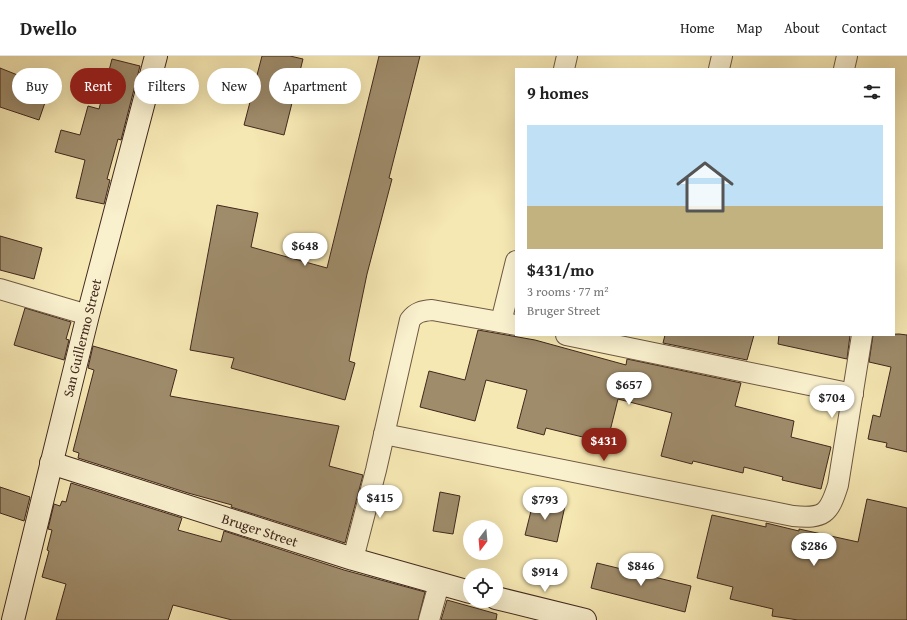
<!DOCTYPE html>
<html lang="en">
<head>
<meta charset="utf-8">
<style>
	body { margin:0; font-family:"Gentium Book Plus",serif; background:#f6f6f6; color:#222; height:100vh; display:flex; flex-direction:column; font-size:15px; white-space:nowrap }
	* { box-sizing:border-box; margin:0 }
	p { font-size:13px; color:#767676 }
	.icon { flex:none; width:22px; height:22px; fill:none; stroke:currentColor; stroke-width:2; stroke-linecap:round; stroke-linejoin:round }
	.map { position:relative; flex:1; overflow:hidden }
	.panel { position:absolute; left:515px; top:12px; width:380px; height:268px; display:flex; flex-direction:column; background:#fff; border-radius:0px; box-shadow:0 4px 16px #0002 }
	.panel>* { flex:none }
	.top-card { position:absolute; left:12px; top:12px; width:380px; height:36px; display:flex; gap:8px }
	.needle { width:26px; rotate:196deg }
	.fabs { position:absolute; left:463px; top:464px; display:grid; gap:8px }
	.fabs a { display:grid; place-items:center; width:40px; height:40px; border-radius:50%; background:#fff; box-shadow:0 4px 16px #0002; font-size:20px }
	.price { position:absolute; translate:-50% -34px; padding:0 9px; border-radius:14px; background:#fff; color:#222; font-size:13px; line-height:26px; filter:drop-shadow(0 1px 2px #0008) }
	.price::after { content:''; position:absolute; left:50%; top:24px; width:12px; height:9px; margin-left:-6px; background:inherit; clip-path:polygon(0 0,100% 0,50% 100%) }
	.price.active { background:#8f2418; color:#fff }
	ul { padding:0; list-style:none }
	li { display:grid; align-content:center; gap:8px; height:212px; padding:0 12px }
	li span { display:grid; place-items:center; height:124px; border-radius:0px; color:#555 }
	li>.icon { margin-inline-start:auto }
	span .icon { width:72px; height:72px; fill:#fffc; stroke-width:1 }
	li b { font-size:17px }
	h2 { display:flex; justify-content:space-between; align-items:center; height:48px; padding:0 12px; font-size:17px }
	.tag { padding:0 14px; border-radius:18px; background:#fff; box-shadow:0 4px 16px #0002; font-size:14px; line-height:36px }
	.tag.active { background:#8f2418; color:#fff }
	header { display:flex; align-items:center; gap:24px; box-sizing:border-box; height:56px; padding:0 20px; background:#fff; border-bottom:1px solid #e0e0e0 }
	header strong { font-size:19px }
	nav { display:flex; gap:22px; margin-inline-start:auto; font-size:14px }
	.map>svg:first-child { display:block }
</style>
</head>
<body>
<header>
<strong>Dwello</strong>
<nav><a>Home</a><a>Map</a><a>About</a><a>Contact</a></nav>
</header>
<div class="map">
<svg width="907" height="564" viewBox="0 0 907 564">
	<rect width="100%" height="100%" fill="#f6e8b3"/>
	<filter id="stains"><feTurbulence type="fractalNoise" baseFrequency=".005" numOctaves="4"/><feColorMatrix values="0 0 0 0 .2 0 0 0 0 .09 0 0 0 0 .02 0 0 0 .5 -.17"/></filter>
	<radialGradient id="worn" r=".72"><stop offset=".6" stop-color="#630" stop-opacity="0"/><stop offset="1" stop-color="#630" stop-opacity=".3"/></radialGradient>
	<!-- building -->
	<g fill="#9f8c6b" stroke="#41281d">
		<path d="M 262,0 L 290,0 L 303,3 L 284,79 L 244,69 Z"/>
		<path d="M 379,0 L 420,0 L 389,122 L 392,123 L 367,218 L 349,305 L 355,307 L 345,344 L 231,312 L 234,302 L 190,294 L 217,149 L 258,157 L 251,191 L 327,212 Z"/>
		<path d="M 112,3 L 140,10 L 121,84 L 118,83 L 107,123 L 110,124 L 104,148 L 76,142 L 85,104 L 55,96 L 61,74 L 80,79 L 88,50 L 99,53 Z"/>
		<path d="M 0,12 L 50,32 L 39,64 L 0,51 Z"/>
		<path d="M 0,180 L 42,192 L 34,223 L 0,214 Z"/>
		<path d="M 25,252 L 71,266 L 66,283 L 69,284 L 64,304 L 14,289 Z"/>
		<path d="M 478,274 L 535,284 L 626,309 L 627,303 L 741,327 L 735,350 L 794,365 L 791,381 L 831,391 L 821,433 L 782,424 L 783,421 L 744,411 L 743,417 L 693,405 L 692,408 L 661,400 L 672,357 L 618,343 L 607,387 L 546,372 L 544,379 L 517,372 L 527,334 L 486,324 L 475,365 L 420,351 L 429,315 L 465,324 Z"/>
		<path d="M 899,278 L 907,279 L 907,396 L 886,391 L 887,387 L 868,383 L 873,359 L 880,361 L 891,311 L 869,306 L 873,279 Z"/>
		<path d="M 665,279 L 754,279 L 747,304 L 663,287 Z"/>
		<path d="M 779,279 L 850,279 L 847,303 L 778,288 Z"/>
		<path d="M 93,290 L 177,314 L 170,340 L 339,370 L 329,410 L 363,419 L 345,487 L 231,451 L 232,449 L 188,437 L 78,402 L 79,397 L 73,395 L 94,314 L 88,312 Z"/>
		<path d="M 71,427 L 182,462 L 178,474 L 221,486 L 224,475 L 344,514 L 425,536 L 418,564 L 232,564 L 173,549 L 168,564 L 56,564 L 66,528 L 42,521 L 49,495 L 47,494 L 52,474 L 48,473 L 54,448 L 60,450 L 62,445 L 66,446 Z"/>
		<path d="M 0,431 L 30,441 L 24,465 L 0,457 Z"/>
		<path d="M 440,436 L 460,440 L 453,478 L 433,475 Z"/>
		<path d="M 534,443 L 565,450 L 557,486 L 525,479 Z"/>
		<path d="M 867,443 L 907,452 L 907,564 L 798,564 L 772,560 L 773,553 L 730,543 L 733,531 L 697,522 L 712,459 L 766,471 L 766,467 L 799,475 L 799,473 L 858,486 Z"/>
		<path d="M 597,507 L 691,530 L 685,556 L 591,532 Z"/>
		<path d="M 447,544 L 497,558 L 496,564 L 441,564 Z"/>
	</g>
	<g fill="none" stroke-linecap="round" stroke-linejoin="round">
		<defs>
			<g id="street">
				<path d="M 564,13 L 567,0"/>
				<path d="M 719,13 L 722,0"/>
				<path d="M 844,13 L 847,0"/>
				<path d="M 0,233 L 88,259"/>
				<path d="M 501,266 L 516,205"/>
				<path d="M 566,279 L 853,338"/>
				<path d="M 384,378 L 793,460 C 824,463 829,458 838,429 L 862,279"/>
				<path d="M 353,503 L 376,414 L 410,264 C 416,256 422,255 432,254 L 516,269"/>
				<path d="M 429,564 L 439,528"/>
			</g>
			<g id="secondary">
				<path d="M 51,407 L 353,503 L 470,536"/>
				<path d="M 496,542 L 585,564"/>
				<path d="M 13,564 L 88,259 L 156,0"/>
			</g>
		</defs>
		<!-- street casing -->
		<use href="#street" stroke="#6e5842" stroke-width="22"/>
		<!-- secondary casing -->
		<use href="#secondary" stroke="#41281d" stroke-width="24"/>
		<!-- street -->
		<use href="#street" stroke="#f9f0ce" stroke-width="20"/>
		<!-- secondary -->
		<use href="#secondary" stroke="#f9f0ce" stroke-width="22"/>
	</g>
	<g text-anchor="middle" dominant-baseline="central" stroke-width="4" stroke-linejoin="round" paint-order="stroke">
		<!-- street labels -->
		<g font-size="14" fill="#41281d" stroke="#f9f0ce">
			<text transform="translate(82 282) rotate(-76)">San Guillermo Street</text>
			<text transform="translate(260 474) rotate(18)">Bruger Street</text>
		</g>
	</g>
	<rect width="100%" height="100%" filter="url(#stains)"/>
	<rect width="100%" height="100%" fill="url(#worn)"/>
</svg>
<div class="fabs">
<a><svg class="needle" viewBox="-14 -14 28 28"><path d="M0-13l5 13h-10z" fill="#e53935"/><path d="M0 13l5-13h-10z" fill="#767676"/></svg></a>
<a><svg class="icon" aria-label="locate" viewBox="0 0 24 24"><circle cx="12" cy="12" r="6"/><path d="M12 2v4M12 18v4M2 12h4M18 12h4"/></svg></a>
</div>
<b class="price" style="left:305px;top:211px">$648</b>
<b class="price" style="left:629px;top:350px">$657</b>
<b class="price" style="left:832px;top:363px">$704</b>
<b class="price active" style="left:604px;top:406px">$431</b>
<b class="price" style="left:380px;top:463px">$415</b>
<b class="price" style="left:545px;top:465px">$793</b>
<b class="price" style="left:814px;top:511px">$286</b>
<b class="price" style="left:641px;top:531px">$846</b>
<b class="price" style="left:545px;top:537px">$914</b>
<div class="top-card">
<a class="tag">Buy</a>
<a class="tag active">Rent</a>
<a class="tag">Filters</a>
<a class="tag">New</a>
<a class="tag">Apartment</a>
</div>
<section class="panel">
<h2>9 homes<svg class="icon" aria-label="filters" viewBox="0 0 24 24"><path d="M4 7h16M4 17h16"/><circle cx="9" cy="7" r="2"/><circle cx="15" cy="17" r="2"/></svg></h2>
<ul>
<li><span style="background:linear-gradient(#bfe0f5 65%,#c2b280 0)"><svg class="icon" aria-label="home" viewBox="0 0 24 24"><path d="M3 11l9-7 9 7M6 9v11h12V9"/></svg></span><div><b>$431/mo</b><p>3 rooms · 77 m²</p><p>Bruger Street</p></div></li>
</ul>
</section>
</div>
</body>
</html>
